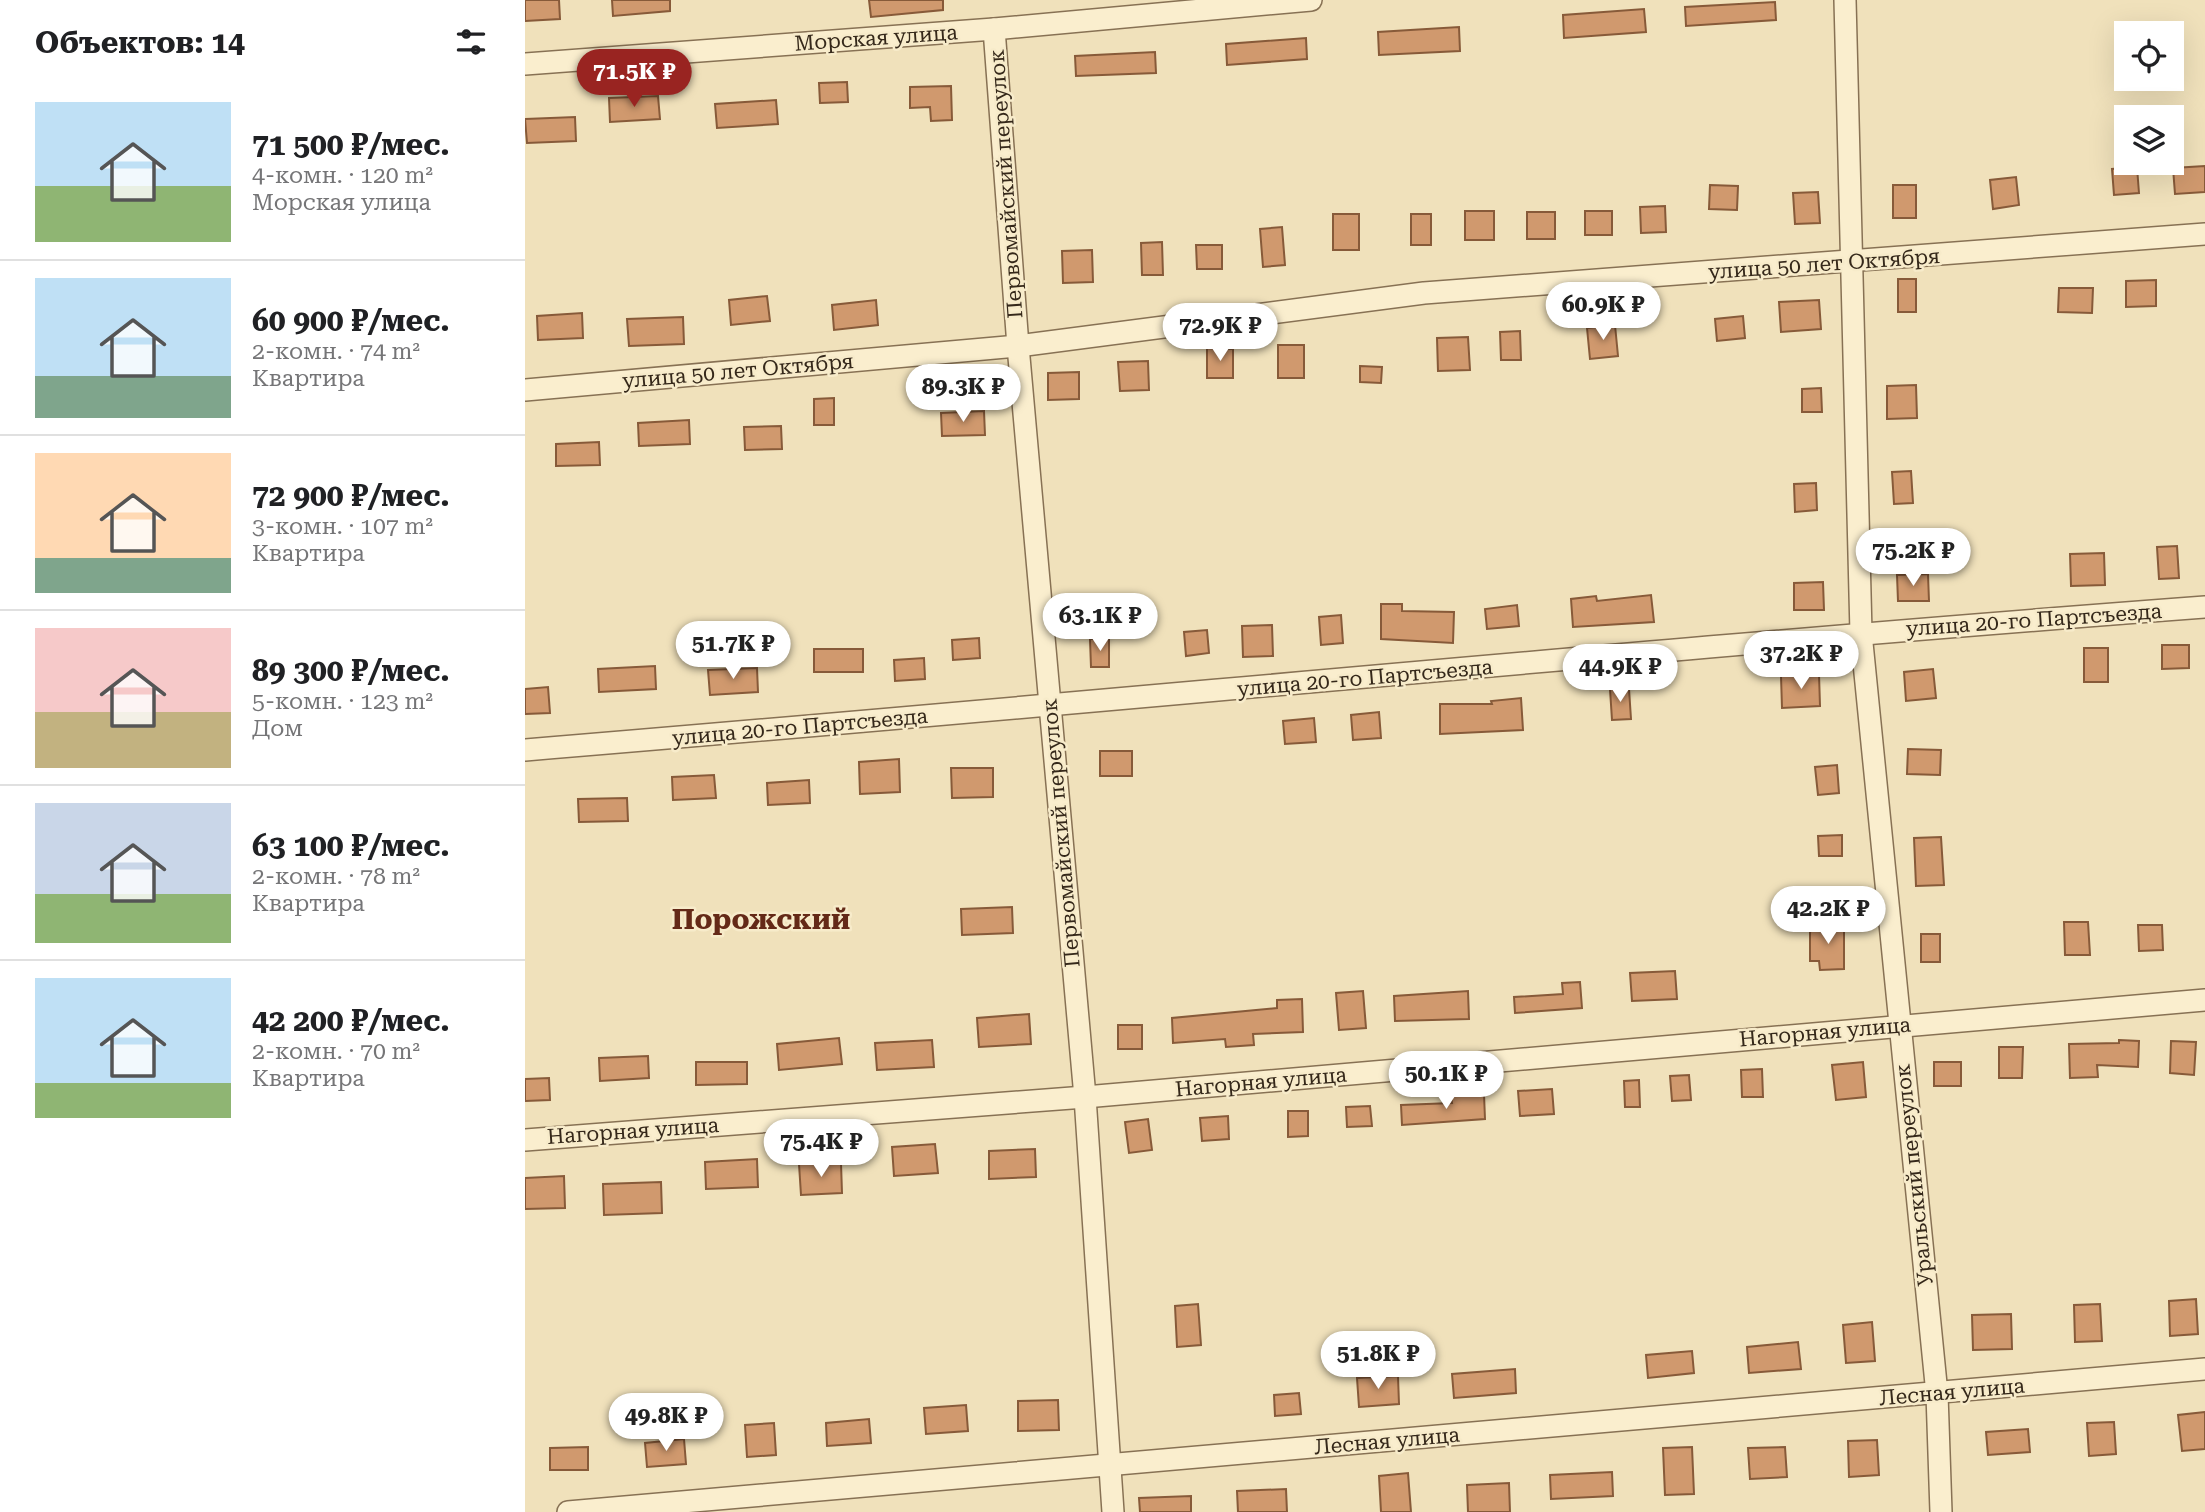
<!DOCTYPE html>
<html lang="ru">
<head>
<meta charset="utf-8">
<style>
	body { margin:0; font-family:"Roboto Serif",serif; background:#f6f6f6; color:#202124; height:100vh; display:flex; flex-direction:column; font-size:26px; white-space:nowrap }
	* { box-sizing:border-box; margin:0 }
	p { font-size:23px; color:#757577 }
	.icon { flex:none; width:38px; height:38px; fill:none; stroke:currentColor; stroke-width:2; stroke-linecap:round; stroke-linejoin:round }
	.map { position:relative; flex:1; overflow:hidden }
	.details { display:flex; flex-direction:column; background:#fff; width:525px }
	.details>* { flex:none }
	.fabs { position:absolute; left:1589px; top:21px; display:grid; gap:14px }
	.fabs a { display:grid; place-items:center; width:70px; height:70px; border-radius:0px; background:#fff; box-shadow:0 7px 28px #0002; font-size:35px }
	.price { position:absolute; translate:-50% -60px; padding:0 16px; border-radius:24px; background:#fff; color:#222; font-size:23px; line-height:46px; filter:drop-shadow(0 2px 4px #0008) }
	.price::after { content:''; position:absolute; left:50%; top:42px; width:21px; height:16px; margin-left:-10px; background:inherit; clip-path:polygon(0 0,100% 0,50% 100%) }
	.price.active { background:#992421; color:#fff }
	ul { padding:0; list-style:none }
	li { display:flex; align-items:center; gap:21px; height:175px; padding:0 35px }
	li+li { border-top:2px solid #e0e0e0 }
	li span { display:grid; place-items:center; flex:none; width:196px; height:140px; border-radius:0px; color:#555 }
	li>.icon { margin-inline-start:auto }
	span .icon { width:84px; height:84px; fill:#fffc; stroke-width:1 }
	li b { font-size:30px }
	h2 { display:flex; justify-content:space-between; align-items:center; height:84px; padding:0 35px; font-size:30px }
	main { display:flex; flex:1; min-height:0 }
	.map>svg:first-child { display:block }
</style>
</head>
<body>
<main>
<section class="details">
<h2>Объектов: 14<svg class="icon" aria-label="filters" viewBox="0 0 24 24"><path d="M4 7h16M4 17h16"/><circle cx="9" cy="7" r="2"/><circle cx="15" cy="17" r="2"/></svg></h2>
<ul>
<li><span style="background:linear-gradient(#bfe0f5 60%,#8fb573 0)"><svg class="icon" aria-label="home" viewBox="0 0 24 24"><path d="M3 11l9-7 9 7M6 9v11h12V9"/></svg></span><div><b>71 500 ₽/мес.</b><p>4-комн. · 120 m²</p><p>Морская улица</p></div></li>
<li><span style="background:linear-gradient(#bfe0f5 70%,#7fa58c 0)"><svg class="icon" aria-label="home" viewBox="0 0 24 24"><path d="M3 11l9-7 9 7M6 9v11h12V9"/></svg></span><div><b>60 900 ₽/мес.</b><p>2-комн. · 74 m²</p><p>Квартира</p></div></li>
<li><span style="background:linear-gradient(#ffd9b3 75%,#7fa58c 0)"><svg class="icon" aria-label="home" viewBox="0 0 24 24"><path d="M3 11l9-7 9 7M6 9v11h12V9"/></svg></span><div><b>72 900 ₽/мес.</b><p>3-комн. · 107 m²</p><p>Квартира</p></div></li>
<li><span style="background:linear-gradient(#f6c9c9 60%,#c2b280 0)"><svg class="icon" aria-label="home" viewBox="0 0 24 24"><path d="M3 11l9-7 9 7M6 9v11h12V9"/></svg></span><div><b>89 300 ₽/мес.</b><p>5-комн. · 123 m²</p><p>Дом</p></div></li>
<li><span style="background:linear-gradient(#c9d6e8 65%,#8fb573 0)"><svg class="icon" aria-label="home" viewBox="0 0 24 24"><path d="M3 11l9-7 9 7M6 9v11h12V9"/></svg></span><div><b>63 100 ₽/мес.</b><p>2-комн. · 78 m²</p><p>Квартира</p></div></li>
<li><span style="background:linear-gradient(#bfe0f5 75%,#8fb573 0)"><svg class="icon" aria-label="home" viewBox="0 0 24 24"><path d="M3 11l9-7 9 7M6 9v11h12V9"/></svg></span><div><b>42 200 ₽/мес.</b><p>2-комн. · 70 m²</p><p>Квартира</p></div></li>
</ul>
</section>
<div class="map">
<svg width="1680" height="1512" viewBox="0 0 1680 1512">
	<rect width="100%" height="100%" fill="#f0e1bb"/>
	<!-- building -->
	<g fill="#d0996e" stroke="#875a39" stroke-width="2">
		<path d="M 0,0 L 34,0 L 35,19 L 0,21 Z"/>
		<path d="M 87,0 L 145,0 L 145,11 L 88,16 Z"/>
		<path d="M 344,0 L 418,0 L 418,10 L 346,17 Z"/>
		<path d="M 1250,2 L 1251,20 L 1161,26 L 1160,7 Z"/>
		<path d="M 1119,9 L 1121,32 L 1039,38 L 1038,15 Z"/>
		<path d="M 934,27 L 935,51 L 854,55 L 853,32 Z"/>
		<path d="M 781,38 L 782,59 L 702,65 L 701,44 Z"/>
		<path d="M 630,52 L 631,73 L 551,76 L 550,56 Z"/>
		<path d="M 322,82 L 323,102 L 295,103 L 294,83 Z"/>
		<path d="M 426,86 L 427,120 L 406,121 L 405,107 L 385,108 L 385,87 Z"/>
		<path d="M 133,96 L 135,119 L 85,122 L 84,98 Z"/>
		<path d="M 251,100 L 253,124 L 192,128 L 190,104 Z"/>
		<path d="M 50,117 L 51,141 L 2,143 L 0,119 Z"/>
		<path d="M 1680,166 L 1680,192 L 1650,194 L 1648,168 Z"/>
		<path d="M 1612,167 L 1614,193 L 1589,195 L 1587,169 Z"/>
		<path d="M 1491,177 L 1494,205 L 1468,209 L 1465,180 Z"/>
		<path d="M 1185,185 L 1213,186 L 1212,210 L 1184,209 Z"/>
		<rect x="1368" y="185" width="23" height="33"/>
		<path d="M 1293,192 L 1295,223 L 1270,224 L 1268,193 Z"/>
		<path d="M 1140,206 L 1141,232 L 1116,233 L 1115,207 Z"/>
		<rect x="940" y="211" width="29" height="29"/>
		<rect x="1060" y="211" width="27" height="24"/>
		<rect x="1002" y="212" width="28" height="27"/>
		<rect x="808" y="214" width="26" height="36"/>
		<rect x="886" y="214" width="20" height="31"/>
		<path d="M 757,227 L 760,265 L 738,267 L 735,229 Z"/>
		<path d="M 637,242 L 638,275 L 617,275 L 616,243 Z"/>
		<path d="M 671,245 L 697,245 L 697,269 L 672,269 Z"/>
		<path d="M 567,250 L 568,282 L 538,283 L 537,251 Z"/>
		<rect x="1373" y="279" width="18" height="33"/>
		<path d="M 1631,280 L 1631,306 L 1601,307 L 1601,281 Z"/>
		<path d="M 1534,288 L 1568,288 L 1567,313 L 1533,312 Z"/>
		<path d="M 242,296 L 245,321 L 206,325 L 204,300 Z"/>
		<path d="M 351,300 L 353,325 L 309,330 L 307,305 Z"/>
		<path d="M 1294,300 L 1296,329 L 1256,332 L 1254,302 Z"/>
		<path d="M 57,313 L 58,338 L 13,340 L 12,316 Z"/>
		<path d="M 1218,316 L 1220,338 L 1192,341 L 1190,319 Z"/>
		<path d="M 158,317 L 159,344 L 104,346 L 102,319 Z"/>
		<path d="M 1090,325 L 1093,356 L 1065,359 L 1062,328 Z"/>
		<path d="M 995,331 L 996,360 L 976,360 L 975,332 Z"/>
		<path d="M 943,337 L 945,370 L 913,371 L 912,338 Z"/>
		<rect x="753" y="345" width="26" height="33"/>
		<path d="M 682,348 L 708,349 L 708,378 L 682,378 Z"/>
		<path d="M 623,361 L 624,390 L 595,391 L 593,362 Z"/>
		<path d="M 835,366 L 857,367 L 856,383 L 835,382 Z"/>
		<path d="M 554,372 L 554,399 L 523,400 L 523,373 Z"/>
		<path d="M 1391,385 L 1392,418 L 1362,419 L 1362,386 Z"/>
		<path d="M 1296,388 L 1297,412 L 1277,412 L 1277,389 Z"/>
		<path d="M 309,398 L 309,425 L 289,425 L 289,399 Z"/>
		<path d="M 459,411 L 460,435 L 417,436 L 416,413 Z"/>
		<path d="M 164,420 L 165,444 L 114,446 L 113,423 Z"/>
		<path d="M 256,426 L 257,449 L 220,450 L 219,427 Z"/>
		<path d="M 74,442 L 75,465 L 31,466 L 31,444 Z"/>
		<path d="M 1386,471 L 1388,503 L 1369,504 L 1367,472 Z"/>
		<path d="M 1291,483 L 1292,510 L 1270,512 L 1269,484 Z"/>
		<path d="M 1652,546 L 1654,578 L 1634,579 L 1632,547 Z"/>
		<path d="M 1579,553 L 1580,585 L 1546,586 L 1545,554 Z"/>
		<path d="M 1403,574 L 1404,601 L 1373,601 L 1372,575 Z"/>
		<path d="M 1298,582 L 1299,610 L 1269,610 L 1269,583 Z"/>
		<path d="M 1126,595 L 1129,622 L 1048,627 L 1046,599 L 1071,596 L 1072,601 Z"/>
		<path d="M 856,604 L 877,604 L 877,611 L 929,612 L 928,643 L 856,639 Z"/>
		<path d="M 992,605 L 994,626 L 962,629 L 960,609 Z"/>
		<path d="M 816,615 L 818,643 L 796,645 L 794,617 Z"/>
		<path d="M 747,625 L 748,656 L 718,657 L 717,626 Z"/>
		<path d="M 682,630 L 684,653 L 661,656 L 659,632 Z"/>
		<path d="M 454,638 L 455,658 L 428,660 L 427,640 Z"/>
		<path d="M 565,639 L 584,639 L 584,667 L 566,667 Z"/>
		<path d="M 1637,645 L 1664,645 L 1664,668 L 1637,669 Z"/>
		<rect x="1559" y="648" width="24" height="34"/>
		<rect x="289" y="649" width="49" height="23"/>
		<path d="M 399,658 L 400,679 L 370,681 L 369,660 Z"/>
		<path d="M 130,666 L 131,689 L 74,692 L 73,669 Z"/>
		<path d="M 232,668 L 233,692 L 185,695 L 183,670 Z"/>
		<path d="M 1408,669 L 1411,698 L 1381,701 L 1379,672 Z"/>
		<path d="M 1294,674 L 1295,706 L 1257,708 L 1256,676 Z"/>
		<path d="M 23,687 L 25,713 L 0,714 L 0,689 Z"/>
		<path d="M 1085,689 L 1104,689 L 1106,719 L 1087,720 Z"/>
		<path d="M 996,698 L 998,730 L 915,734 L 915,704 L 967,704 L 966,701 Z"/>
		<path d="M 854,712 L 856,738 L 828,740 L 826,715 Z"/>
		<path d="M 789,718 L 791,742 L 760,744 L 758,721 Z"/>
		<path d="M 1383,749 L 1416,750 L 1415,775 L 1382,774 Z"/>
		<rect x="575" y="751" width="32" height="25"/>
		<path d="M 374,759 L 375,792 L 335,794 L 334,762 Z"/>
		<path d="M 1312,765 L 1314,793 L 1293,795 L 1290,767 Z"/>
		<path d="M 426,768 L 468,768 L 468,797 L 427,798 Z"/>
		<path d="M 189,775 L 191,798 L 148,800 L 147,777 Z"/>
		<path d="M 284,780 L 285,803 L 243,805 L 242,783 Z"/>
		<path d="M 102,798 L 103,821 L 54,822 L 53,799 Z"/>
		<path d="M 1317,835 L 1317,856 L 1294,856 L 1293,836 Z"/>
		<path d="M 1416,837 L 1419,885 L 1391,886 L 1389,838 Z"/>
		<path d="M 487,907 L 488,933 L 437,935 L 436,909 Z"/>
		<path d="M 1298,922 L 1319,923 L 1319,969 L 1295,970 L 1294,961 L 1285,961 L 1285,932 Z"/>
		<path d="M 1539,922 L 1563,922 L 1565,955 L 1540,955 Z"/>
		<path d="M 1613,925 L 1637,925 L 1638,950 L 1614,951 Z"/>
		<rect x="1396" y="934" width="19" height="28"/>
		<path d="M 1150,971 L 1152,999 L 1107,1001 L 1105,973 Z"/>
		<path d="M 1055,982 L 1057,1008 L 990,1013 L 989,997 L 1038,994 L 1037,983 Z"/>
		<path d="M 838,991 L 841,1028 L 814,1030 L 811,993 Z"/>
		<path d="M 943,991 L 944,1019 L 870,1021 L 869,996 Z"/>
		<path d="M 777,999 L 778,1032 L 728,1034 L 729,1045 L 701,1047 L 700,1039 L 648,1043 L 647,1018 L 752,1008 L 752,1000 Z"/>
		<path d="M 504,1014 L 506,1044 L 454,1047 L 452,1018 Z"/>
		<rect x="593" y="1025" width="24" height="24"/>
		<path d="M 314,1038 L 317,1064 L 254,1070 L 252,1044 Z"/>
		<path d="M 407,1040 L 409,1067 L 352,1070 L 350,1043 Z"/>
		<path d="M 1594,1040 L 1614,1041 L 1613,1067 L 1572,1065 L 1573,1077 L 1545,1078 L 1544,1044 L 1594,1043 Z"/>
		<path d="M 1646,1041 L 1671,1042 L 1669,1075 L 1645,1073 Z"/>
		<path d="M 1474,1047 L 1498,1047 L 1497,1078 L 1474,1078 Z"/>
		<path d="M 123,1056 L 124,1078 L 75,1081 L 74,1058 Z"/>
		<path d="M 171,1062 L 222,1062 L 222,1084 L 171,1085 Z"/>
		<path d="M 1338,1062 L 1341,1097 L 1311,1100 L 1307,1065 Z"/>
		<rect x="1409" y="1062" width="27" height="24"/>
		<path d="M 1237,1069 L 1238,1097 L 1217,1097 L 1216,1070 Z"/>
		<path d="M 1164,1075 L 1166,1100 L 1147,1101 L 1145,1076 Z"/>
		<path d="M 24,1078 L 25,1100 L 0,1101 L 0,1079 Z"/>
		<path d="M 1114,1080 L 1115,1107 L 1100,1107 L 1099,1081 Z"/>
		<path d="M 1027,1089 L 1029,1114 L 995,1116 L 993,1091 Z"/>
		<path d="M 959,1094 L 960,1119 L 877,1125 L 876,1105 L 927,1103 L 926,1096 Z"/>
		<path d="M 845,1106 L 847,1126 L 822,1127 L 821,1107 Z"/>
		<path d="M 763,1111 L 783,1111 L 783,1136 L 763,1137 Z"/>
		<path d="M 703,1116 L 704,1139 L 677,1141 L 675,1118 Z"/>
		<path d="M 623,1119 L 627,1150 L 604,1153 L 600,1122 Z"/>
		<path d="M 410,1144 L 413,1173 L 369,1176 L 367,1147 Z"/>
		<path d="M 510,1149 L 511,1177 L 464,1179 L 464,1151 Z"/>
		<path d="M 232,1159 L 233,1187 L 181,1189 L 180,1162 Z"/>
		<path d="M 316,1163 L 317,1193 L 276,1195 L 274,1164 Z"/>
		<path d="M 39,1176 L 40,1208 L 0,1209 L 0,1178 Z"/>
		<path d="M 136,1182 L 137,1213 L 79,1215 L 78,1184 Z"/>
		<path d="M 1671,1299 L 1673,1334 L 1645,1336 L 1644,1301 Z"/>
		<path d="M 673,1304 L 676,1345 L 652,1347 L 650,1306 Z"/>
		<path d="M 1575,1304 L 1577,1341 L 1550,1342 L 1549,1305 Z"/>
		<path d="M 1486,1314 L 1487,1349 L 1448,1350 L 1447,1315 Z"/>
		<path d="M 1347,1322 L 1350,1361 L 1321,1363 L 1318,1325 Z"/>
		<path d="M 1273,1342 L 1276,1369 L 1224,1373 L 1222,1347 Z"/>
		<path d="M 1167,1351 L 1169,1373 L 1123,1378 L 1121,1355 Z"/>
		<path d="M 990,1369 L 991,1393 L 929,1398 L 927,1374 Z"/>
		<path d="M 873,1376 L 874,1404 L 834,1407 L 832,1378 Z"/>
		<path d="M 774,1393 L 776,1414 L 750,1416 L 749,1395 Z"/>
		<path d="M 533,1400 L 534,1430 L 493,1431 L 493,1401 Z"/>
		<path d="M 441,1405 L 443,1431 L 401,1434 L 399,1408 Z"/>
		<path d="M 1680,1412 L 1680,1449 L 1657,1451 L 1653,1415 Z"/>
		<path d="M 344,1419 L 346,1443 L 302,1446 L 301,1423 Z"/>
		<path d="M 1589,1422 L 1591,1454 L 1564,1456 L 1562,1423 Z"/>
		<path d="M 249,1423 L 251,1455 L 222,1457 L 220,1425 Z"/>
		<path d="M 1503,1429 L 1505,1452 L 1463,1455 L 1461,1432 Z"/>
		<path d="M 159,1439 L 161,1464 L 122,1467 L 120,1443 Z"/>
		<path d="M 1352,1440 L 1354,1475 L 1324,1477 L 1323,1441 Z"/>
		<path d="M 63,1447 L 63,1470 L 25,1470 L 25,1448 Z"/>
		<path d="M 1167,1447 L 1169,1494 L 1140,1495 L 1138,1448 Z"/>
		<path d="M 1260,1447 L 1262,1477 L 1225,1479 L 1223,1448 Z"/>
		<path d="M 1087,1472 L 1088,1496 L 1026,1499 L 1025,1475 Z"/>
		<path d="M 883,1473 L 886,1512 L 856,1512 L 854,1476 Z"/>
		<path d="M 984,1483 L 985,1512 L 943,1512 L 942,1485 Z"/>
		<path d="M 761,1489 L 762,1512 L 713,1512 L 712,1491 Z"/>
		<path d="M 666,1496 L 666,1512 L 615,1512 L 614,1498 Z"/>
	</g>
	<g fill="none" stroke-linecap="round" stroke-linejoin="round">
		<defs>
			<g id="street">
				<path d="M 1320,0 L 1336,633 L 1412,1394 L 1416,1512"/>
				<path d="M 469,29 L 493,346 L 560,1097 L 588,1512"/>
				<path d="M 0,64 L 469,29 L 786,0"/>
				<path d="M 0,390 L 493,346 L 899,293 L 1680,234"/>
				<path d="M 0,750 C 560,704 1120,649 1680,607"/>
				<path d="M 0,1140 L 560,1097 L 1680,1000"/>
				<path d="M 43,1512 L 1680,1369"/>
			</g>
		</defs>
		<!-- street casing -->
		<use href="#street" stroke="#877154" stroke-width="24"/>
		<!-- street -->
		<use href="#street" stroke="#faeece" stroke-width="21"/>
	</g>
	<g text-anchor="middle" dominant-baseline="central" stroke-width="5" stroke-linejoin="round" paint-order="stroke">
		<!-- street labels -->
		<g font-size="21" fill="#35281a" stroke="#f7ebca">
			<text transform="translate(351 38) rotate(-4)">Морская улица</text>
			<text transform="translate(481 184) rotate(-94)">Первомайский переулок</text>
			<text transform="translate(1299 264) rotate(-4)">улица 50 лет Октября</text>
			<text transform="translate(213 371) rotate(-5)">улица 50 лет Октября</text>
			<text transform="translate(1509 620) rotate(-4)">улица 20-го Партсъезда</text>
			<text transform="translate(840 678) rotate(-5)">улица 20-го Партсъезда</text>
			<text transform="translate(275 727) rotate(-5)">улица 20-го Партсъезда</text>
			<text transform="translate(536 833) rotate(-95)">Первомайский переулок</text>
			<text transform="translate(1300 1032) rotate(-5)">Нагорная улица</text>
			<text transform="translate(736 1082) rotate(-5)">Нагорная улица</text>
			<text transform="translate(108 1131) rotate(-4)">Нагорная улица</text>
			<text transform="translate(1389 1175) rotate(-96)">Уральский переулок</text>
			<text transform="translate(1427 1392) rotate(-5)">Лесная улица</text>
			<text transform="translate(862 1441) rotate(-5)">Лесная улица</text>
		</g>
		<!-- district labels -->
		<g font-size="28" font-weight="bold" fill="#642917" stroke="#f7ebca">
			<text x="236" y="919">Порожский</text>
		</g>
	</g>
</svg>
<div class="fabs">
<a><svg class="icon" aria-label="locate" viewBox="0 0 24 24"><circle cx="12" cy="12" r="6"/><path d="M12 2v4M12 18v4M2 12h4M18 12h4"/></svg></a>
<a><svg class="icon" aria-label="layers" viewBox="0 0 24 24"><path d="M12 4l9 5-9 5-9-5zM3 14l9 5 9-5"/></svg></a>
</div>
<b class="price active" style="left:109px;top:109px">71.5K ₽</b>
<b class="price" style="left:1078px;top:342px">60.9K ₽</b>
<b class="price" style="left:695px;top:363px">72.9K ₽</b>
<b class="price" style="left:438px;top:424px">89.3K ₽</b>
<b class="price" style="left:1388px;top:588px">75.2K ₽</b>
<b class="price" style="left:575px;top:653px">63.1K ₽</b>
<b class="price" style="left:208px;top:681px">51.7K ₽</b>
<b class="price" style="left:1276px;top:691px">37.2K ₽</b>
<b class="price" style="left:1095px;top:704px">44.9K ₽</b>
<b class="price" style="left:1303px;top:946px">42.2K ₽</b>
<b class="price" style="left:921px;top:1111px">50.1K ₽</b>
<b class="price" style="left:296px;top:1179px">75.4K ₽</b>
<b class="price" style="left:853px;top:1391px">51.8K ₽</b>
<b class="price" style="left:141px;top:1453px">49.8K ₽</b>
</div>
</main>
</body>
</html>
